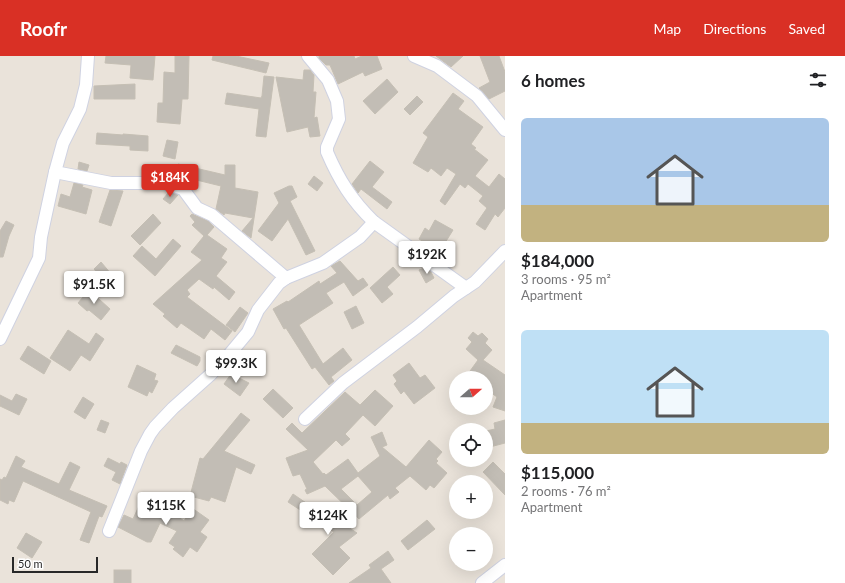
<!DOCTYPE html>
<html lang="en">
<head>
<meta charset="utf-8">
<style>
	body { margin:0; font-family:Lato,sans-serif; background:#f6f6f6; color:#202124; height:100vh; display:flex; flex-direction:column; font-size:15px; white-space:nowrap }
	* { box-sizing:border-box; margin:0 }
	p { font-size:13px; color:#757577 }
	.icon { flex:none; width:22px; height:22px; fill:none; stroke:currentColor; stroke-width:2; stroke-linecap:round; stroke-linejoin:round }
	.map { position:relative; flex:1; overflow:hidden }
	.side { display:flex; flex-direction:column; background:#fff; width:340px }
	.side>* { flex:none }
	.needle { width:26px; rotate:69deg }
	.controls { position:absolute; left:449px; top:315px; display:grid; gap:8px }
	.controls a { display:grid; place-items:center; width:44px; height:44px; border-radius:50%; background:#fff; box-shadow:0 4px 16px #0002; font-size:20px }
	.scale { position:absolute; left:12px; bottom:10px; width:86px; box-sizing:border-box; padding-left:4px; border:2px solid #282828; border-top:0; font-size:11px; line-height:14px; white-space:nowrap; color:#282828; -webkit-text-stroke:3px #fff; paint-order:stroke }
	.price { position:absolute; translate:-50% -34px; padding:0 9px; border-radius:4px; background:#fff; color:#222; font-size:13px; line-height:26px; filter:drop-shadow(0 1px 2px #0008) }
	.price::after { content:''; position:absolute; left:50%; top:24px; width:12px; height:9px; margin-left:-6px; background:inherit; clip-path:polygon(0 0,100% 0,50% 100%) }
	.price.selected { background:#d93025; color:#fff }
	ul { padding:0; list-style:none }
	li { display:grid; align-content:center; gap:8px; height:212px; padding:0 16px }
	li span { display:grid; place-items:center; height:124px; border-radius:6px; color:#555 }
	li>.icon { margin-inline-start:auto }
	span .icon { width:72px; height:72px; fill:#fffc; stroke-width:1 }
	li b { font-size:17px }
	h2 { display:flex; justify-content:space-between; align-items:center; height:48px; padding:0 16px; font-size:17px }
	header { display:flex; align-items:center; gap:24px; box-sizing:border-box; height:56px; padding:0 20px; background:#d93025; color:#fff }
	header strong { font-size:19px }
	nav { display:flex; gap:22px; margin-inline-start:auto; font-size:14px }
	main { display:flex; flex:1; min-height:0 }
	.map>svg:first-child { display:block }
</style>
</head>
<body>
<header>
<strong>Roofr</strong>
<nav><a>Map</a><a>Directions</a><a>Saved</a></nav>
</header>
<main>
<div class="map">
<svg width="505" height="527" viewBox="0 0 505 527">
	<rect width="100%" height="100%" fill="#eae3da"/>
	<!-- building -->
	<g fill="#c2bdb5" stroke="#c5bfb4" fill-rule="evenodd">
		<path d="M 106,0 L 155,0 L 153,24 L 130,22 L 131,9 L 105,7 Z"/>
		<path d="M 175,0 L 189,0 L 188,43 L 182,43 L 180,68 L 157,66 L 158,47 L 163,47 L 164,16 L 175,17 Z"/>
		<path d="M 213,0 L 236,0 L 269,7 L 266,17 L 212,4 Z"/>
		<path d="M 319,0 L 354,0 L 355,3 L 362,0 L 377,0 L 382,13 L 365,20 L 363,16 L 338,28 L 330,9 L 326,9 L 319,2 Z"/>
		<path d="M 436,0 L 463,0 L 451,11 Z"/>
		<path d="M 480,0 L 499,0 L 505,16 L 505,35 L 489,43 L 479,32 L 490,26 Z"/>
		<path d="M 304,14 L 310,14 L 314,19 L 313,36 L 316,36 L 314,62 L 317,61 L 320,80 L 310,81 L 308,71 L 287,76 L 276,21 L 303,24 Z"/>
		<path d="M 264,20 L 274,21 L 266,81 L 256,80 L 259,53 L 225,48 L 227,37 L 261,42 L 262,40 Z"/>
		<path d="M 387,23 L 398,36 L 375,58 L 363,45 Z"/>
		<path d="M 135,28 L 135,43 L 94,43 L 94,30 Z"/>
		<path d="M 453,37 L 464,45 L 458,53 L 483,71 L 471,88 L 476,92 L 474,93 L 488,104 L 475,120 L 489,131 L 499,118 L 505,123 L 505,152 L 498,161 L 495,158 L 485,174 L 476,168 L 487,152 L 479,145 L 483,140 L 468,128 L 465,132 L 460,128 L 445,149 L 440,145 L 456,118 L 447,112 L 441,120 L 431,112 L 428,116 L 413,107 L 428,81 L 423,77 Z"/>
		<path d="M 417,40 L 423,46 L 410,59 L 404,53 Z"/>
		<path d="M 97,77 L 123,79 L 123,78 L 148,80 L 148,95 L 130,94 L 130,90 L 96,88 Z"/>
		<path d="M 167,84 L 178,86 L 175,103 L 163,100 Z"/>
		<path d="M 370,105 L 384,116 L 372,131 L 392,146 L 387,153 L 361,133 L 358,137 L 352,128 Z"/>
		<path d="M 79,106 L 89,109 L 87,115 L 78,113 Z"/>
		<path d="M 178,108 L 225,119 L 225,109 L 235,109 L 235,132 L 258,136 L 251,182 L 242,175 L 253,162 L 225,157 L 224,159 L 216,153 L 221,130 L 176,119 Z"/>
		<path d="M 314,120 L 323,127 L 317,135 L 308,128 Z"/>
		<path d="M 74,127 L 83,129 L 82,131 L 92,134 L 86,158 L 58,150 L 61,138 L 70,141 Z"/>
		<path d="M 289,130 L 292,130 L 297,141 L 290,145 L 315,195 L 306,199 L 288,163 L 272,185 L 258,175 L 279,147 L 274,137 Z"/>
		<path d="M 110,134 L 123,135 L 111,170 L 99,166 Z"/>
		<path d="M 169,136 L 178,139 L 170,148 L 163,143 Z"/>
		<path d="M 153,158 L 161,167 L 140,189 L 131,180 Z"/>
		<path d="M 192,158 L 208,165 L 214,171 L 207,179 L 227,193 L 221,202 L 227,206 L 216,220 L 235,236 L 229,244 L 214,231 L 213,233 L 199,223 L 187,234 L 190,238 L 187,241 L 232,275 L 225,284 L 211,273 L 204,283 L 181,267 L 177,272 L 163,260 L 165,258 L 153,248 L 202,204 L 191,196 L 204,180 L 192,169 L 195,166 L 190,160 Z"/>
		<path d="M 435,164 L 453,174 L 440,195 L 419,183 L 425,172 L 429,175 Z"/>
		<path d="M 6,165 L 14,169 L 9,180 L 3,201 L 0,201 L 0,175 Z"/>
		<path d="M 173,183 L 181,190 L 155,220 L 133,200 L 142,190 L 156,203 Z"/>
		<path d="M 340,205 L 358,225 L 363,222 L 368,229 L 353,240 L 344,226 L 326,237 L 333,247 L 299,269 L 323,308 L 343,292 L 352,304 L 331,321 L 334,325 L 329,329 L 315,311 L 312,313 L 286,272 L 284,273 L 273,253 L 287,245 L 288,246 L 319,225 L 320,228 L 337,217 L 331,210 Z"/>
		<path d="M 101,206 L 112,219 L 105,226 L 94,213 Z"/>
		<path d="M 393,211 L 400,219 L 387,231 L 393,238 L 382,247 L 370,232 Z"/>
		<path d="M 425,212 L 431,216 L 434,222 L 426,227 L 419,214 Z"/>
		<path d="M 89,234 L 110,253 L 101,264 L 89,254 L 87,255 L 78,247 Z"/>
		<path d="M 356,250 L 364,267 L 352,273 L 344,256 Z"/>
		<path d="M 240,251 L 248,257 L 235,276 L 226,269 Z"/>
		<path d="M 68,274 L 89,288 L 96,277 L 104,283 L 90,305 L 81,299 L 70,315 L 50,302 Z"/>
		<path d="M 473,276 L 478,280 L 482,277 L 488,283 L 485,287 L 492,294 L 483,304 L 505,319 L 505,355 L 493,351 L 497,341 L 486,333 L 486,322 L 465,322 L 478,304 L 466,293 L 472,286 L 468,282 Z"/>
		<path d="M 176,289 L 200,301 L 200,305 L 197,310 L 171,297 Z"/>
		<path d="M 28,290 L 51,305 L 44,318 L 20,303 Z"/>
		<path d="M 409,307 L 420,322 L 425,319 L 435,332 L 414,348 L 404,335 L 401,338 L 394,328 L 397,325 L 393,319 Z"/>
		<path d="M 137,309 L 156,318 L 154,324 L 158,325 L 152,337 L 149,335 L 147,340 L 128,331 Z"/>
		<path d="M 231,318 L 249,327 L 240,340 L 224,328 Z"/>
		<path d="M 273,333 L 293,352 L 283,362 L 263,343 Z"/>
		<path d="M 375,334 L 393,350 L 375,370 L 363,359 L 345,378 L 350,383 L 342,390 L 336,384 L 313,406 L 323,418 L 324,417 L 326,419 L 348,403 L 358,417 L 380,400 L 371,381 L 382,376 L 387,389 L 382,391 L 406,411 L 429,384 L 442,396 L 436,403 L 438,405 L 436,407 L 447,417 L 434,432 L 430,429 L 426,434 L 410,420 L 395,432 L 399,436 L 390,443 L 388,439 L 359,463 L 325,430 L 307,438 L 305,434 L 307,433 L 300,418 L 293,420 L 286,402 L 308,394 L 286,373 L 292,367 L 302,377 L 345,336 L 360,349 ZM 358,420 L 372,436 L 357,449 L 341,433 Z"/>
		<path d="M 16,338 L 27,343 L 19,359 L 0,350 L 0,339 L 12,345 Z"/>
		<path d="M 83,341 L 94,348 L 85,363 L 74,356 Z"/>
		<path d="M 241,357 L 250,364 L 224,395 L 255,409 L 251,418 L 236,411 L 225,446 L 211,441 L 209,445 L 190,440 L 200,402 L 203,403 Z"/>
		<path d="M 101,364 L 109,367 L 105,377 L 97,374 Z"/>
		<path d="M 505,364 L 505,387 L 486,392 L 486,375 L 495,373 L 494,367 Z"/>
		<path d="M 16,400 L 25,405 L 21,411 L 59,428 L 70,406 L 80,411 L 69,434 L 107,450 L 102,461 L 99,460 L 89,487 L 80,484 L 91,456 L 23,425 L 14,446 L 9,444 L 8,448 L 0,444 L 0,423 L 2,424 L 4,421 L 6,422 Z"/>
		<path d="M 108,402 L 120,408 L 121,406 L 127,409 L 120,428 L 112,424 L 116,416 L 104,410 Z"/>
		<path d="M 493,406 L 505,418 L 505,439 L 483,416 Z"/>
		<path d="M 293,438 L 315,453 L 313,448 L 357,477 L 339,491 L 350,502 L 333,519 L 312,498 L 334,476 L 288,446 Z"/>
		<path d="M 143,441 L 168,453 L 184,465 L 192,452 L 209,464 L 200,476 L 207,481 L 197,496 L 190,491 L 183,501 L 173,493 L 175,491 L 169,487 L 177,475 L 160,467 L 151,486 L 147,486 L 118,471 L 124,459 L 133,463 Z"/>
		<path d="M 427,464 L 435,473 L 408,494 L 401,485 Z"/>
		<path d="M 26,477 L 42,486 L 32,502 L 17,492 Z"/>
		<path d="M 388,495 L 394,504 L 381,513 L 391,527 L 349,527 L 371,512 L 369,509 Z"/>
		<rect x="114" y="514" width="17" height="13"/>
	</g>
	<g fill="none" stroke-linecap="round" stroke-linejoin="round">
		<defs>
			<g id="minor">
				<path d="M 308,0 L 328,24 L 337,45 L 339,63 L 327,91 L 327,96 C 339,124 352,145 374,166 L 466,232"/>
				<path d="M 414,0 L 437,10 L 477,40 L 505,74"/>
				<path d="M 55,116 L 111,127 L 165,127 L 183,133 L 197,152 L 212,159 L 286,222"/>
				<path d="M 0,283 L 39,202 L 41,181 L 55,116 L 63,87 L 80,53 L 86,29 L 88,0"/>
				<path d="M 305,363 L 343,327 L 417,271 L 454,240 L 475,226 L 505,195"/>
				<path d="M 109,475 L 141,395 L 150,378 L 155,371 L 173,352 L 210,319 L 228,300 L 248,276 L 258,254 L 279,227 L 286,222 L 323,207 L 360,181 L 374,166"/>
				<path d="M 482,527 L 505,509"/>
			</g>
		</defs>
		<!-- minor casing -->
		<use href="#minor" stroke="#cfd2e1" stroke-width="14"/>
		<!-- minor -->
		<use href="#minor" stroke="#fff" stroke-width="12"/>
	</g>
</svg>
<div class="controls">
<a><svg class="needle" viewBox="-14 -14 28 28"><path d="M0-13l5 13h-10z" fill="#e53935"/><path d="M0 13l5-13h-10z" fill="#757577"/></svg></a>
<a><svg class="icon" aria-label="locate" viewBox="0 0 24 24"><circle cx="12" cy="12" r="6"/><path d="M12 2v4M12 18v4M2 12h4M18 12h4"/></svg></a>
<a>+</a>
<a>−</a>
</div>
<div class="scale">50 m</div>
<b class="price selected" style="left:170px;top:142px">$184K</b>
<b class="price" style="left:427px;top:219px">$192K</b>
<b class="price" style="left:94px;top:249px">$91.5K</b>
<b class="price" style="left:236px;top:328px">$99.3K</b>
<b class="price" style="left:166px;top:470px">$115K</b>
<b class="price" style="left:328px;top:480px">$124K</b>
</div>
<section class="side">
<h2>6 homes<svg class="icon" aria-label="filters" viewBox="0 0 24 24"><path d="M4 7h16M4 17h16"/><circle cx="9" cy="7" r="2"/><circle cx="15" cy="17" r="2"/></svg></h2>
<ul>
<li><span style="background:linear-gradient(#a9c7e8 70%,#c2b280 0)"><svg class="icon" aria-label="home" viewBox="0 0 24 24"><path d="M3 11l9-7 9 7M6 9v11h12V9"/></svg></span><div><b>$184,000</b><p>3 rooms · 95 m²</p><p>Apartment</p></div></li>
<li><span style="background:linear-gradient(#bfe0f5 75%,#c2b280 0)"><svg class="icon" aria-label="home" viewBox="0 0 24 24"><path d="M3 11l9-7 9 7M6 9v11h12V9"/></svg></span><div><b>$115,000</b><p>2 rooms · 76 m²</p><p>Apartment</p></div></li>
</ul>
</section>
</main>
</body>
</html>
